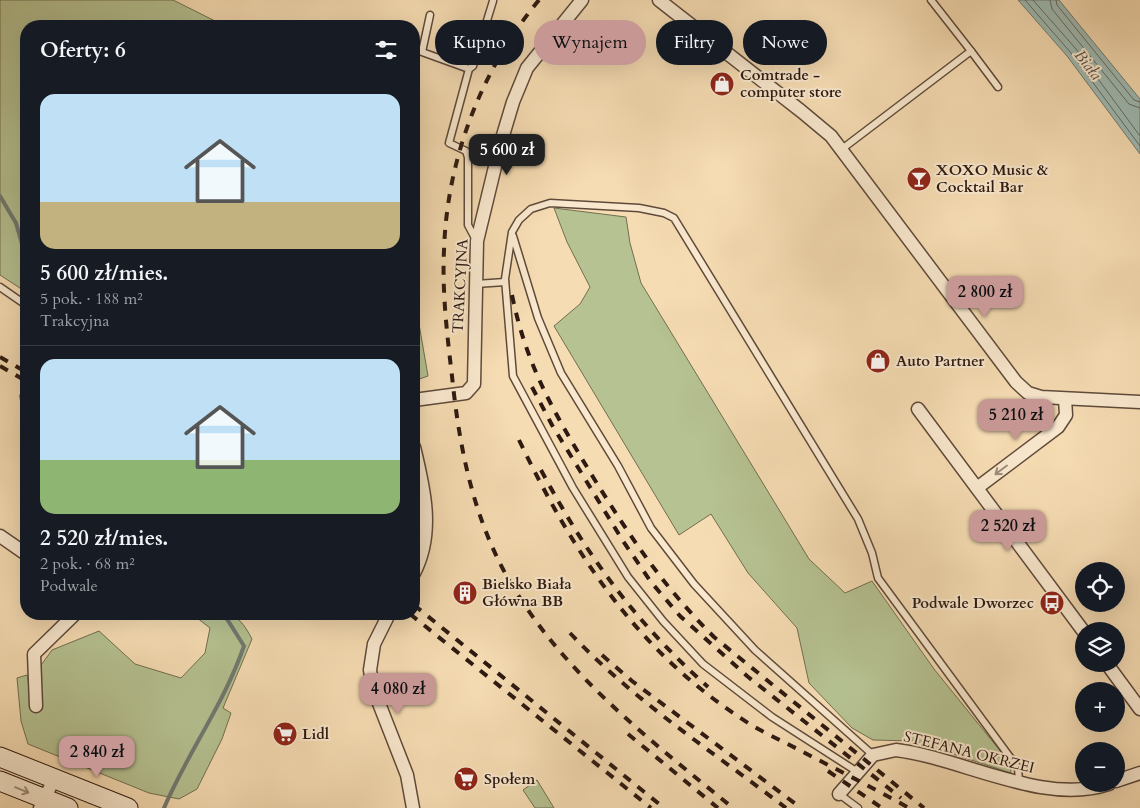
<!DOCTYPE html>
<html lang="pl">
<head>
<meta charset="utf-8">
<style>
	body { margin:0; font-family:Cardo,serif; background:#242831; color:#f1f3f6; height:100vh; display:flex; flex-direction:column; font-size:19px; white-space:nowrap }
	* { box-sizing:border-box; margin:0 }
	p { font-size:16px; color:#9ea1a6 }
	.icon { flex:none; width:28px; height:28px; fill:none; stroke:currentColor; stroke-width:2; stroke-linecap:round; stroke-linejoin:round }
	.map { position:relative; flex:1; overflow:hidden }
	.drawer { position:absolute; left:20px; top:20px; width:400px; height:600px; display:flex; flex-direction:column; background:#171b24; border-radius:20px; box-shadow:0 5px 20px #0002 }
	.drawer>* { flex:none }
	.guide { position:absolute; left:435px; top:20px; width:475px; height:45px; display:flex; gap:10px }
	.fabs { position:absolute; left:1075px; top:562px; display:grid; gap:10px }
	.fabs a { display:grid; place-items:center; width:50px; height:50px; border-radius:50%; background:#171b24; box-shadow:0 5px 20px #0002; font-size:25px }
	.price { position:absolute; translate:-50% -42px; padding:0 11px; border-radius:10px; background:#c59692; color:#111; font-size:16px; line-height:32px; filter:drop-shadow(0 1px 2px #0008) }
	.price::after { content:''; position:absolute; left:50%; top:30px; width:15px; height:11px; margin-left:-8px; background:inherit; clip-path:polygon(0 0,100% 0,50% 100%) }
	.price.active { background:#222; color:#fff }
	ul { padding:0; list-style:none }
	li { display:grid; align-content:center; gap:10px; height:265px; padding:0 20px }
	li+li { border-top:1px solid #363941 }
	li span { display:grid; place-items:center; height:155px; border-radius:15px; color:#555 }
	li>.icon { margin-inline-start:auto }
	span .icon { width:90px; height:90px; fill:#fffc; stroke-width:1 }
	li b { font-size:21px }
	h2 { display:flex; justify-content:space-between; align-items:center; height:60px; padding:0 20px; font-size:21px }
	.chip { padding:0 18px; border-radius:22px; background:#171b24; box-shadow:0 5px 20px #0002; font-size:18px; line-height:45px }
	.chip.active { background:#c59692; color:#111 }
	.map>svg:first-child { display:block }
</style>
</head>
<body>
<div class="map">
<svg width="1140" height="808" viewBox="0 0 1140 808">
	<rect width="100%" height="100%" fill="#f6dcb3"/>
	<filter id="stains"><feTurbulence type="fractalNoise" baseFrequency=".004" numOctaves="4"/><feColorMatrix values="0 0 0 0 .2 0 0 0 0 .09 0 0 0 0 .02 0 0 0 .5 -.17"/></filter>
	<radialGradient id="worn" r=".72"><stop offset=".6" stop-color="#630" stop-opacity="0"/><stop offset="1" stop-color="#630" stop-opacity=".3"/></radialGradient>
	<!-- green -->
	<g fill="#b6c292" stroke="#726e52">
		<path d="M 0,0 L 173,0 L 225,26 L 26,26 L 26,292 L 0,275 Z"/>
		<path d="M 554,208 L 626,217 L 630,243 L 641,283 L 809,559 L 845,593 L 872,581 L 934,669 L 1010,763 L 1011,773 L 913,741 L 873,740 L 852,728 L 809,683 L 797,628 L 748,573 L 711,514 L 679,535 L 554,326 L 580,304 L 590,287 L 567,242 Z"/>
		<path d="M 414,295 L 428,376 L 414,381 Z"/>
		<path d="M 192,614 C 226,614 235,606 252,639 L 223,708 L 231,713 L 222,739 L 197,789 L 179,799 L 149,793 L 28,744 L 21,721 L 17,678 L 27,675 L 35,713 L 41,704 L 39,668 L 52,650 L 99,631 L 135,664 L 181,678 L 205,653 L 210,628 Z"/>
		<path d="M 537,780 L 554,808 L 535,808 L 523,790 Z"/>
	</g>
	<!-- water -->
	<path fill="#9ebab3" stroke="#717a72" d="M 1018,0 L 1059,0 L 1140,99 L 1140,154 L 1067,56 Z"/>
	<g fill="none" stroke-linecap="round" stroke-linejoin="round">
		<!-- shore -->
		<g stroke="#666a62" stroke-width="1">
			<path d="M 1025,0 L 1071,53 L 1140,146"/>
			<path d="M 1033,0 L 1076,49 L 1140,136"/>
			<path d="M 1050,0 L 1052,9 L 1129,104 L 1140,108"/>
			<path d="M 1056,0 L 1057,5 L 1134,100 L 1140,102"/>
		</g>
		<!-- stream -->
		<g stroke="#717a72" stroke-width="4">
			<path d="M 0,196 L 16,223 L 26,258"/>
			<path d="M 26,367 L 26,363"/>
			<path d="M 21,396 L 26,418"/>
			<path d="M 164,808 C 188,752 224,704 244,646 L 227,619 L 220,614"/>
		</g>
		<defs>
			<g id="lane">
				<path d="M 931,0 L 971,51"/>
				<path d="M 430,15 L 422,52 L 469,69"/>
				<path d="M 842,149 L 971,51 L 998,87"/>
				<path d="M 513,236 L 538,318 L 561,373 L 618,466 L 651,528 L 694,584 L 755,650 L 873,755"/>
				<path d="M 476,240 L 468,225 L 468,157 L 466,151 L 449,143 L 469,69 L 473,66 L 493,1"/>
				<path d="M 476,284 L 505,282"/>
				<path d="M 0,287 L 26,305"/>
				<path d="M 414,538 L 423,544"/>
				<path d="M 856,771 L 772,717 L 703,664 L 663,621 L 628,577 L 573,488 L 513,376 L 505,279 L 512,232 L 519,220 L 531,209 L 550,203 L 639,208 L 664,213 L 674,218 L 858,519 L 872,553 L 878,578 L 1018,768 L 1019,781"/>
				<path d="M 839,794 L 858,808"/>
			</g>
			<g id="street">
				<path d="M 659,0 L 801,111 L 831,136 L 1016,382 L 1028,393 L 1041,397 L 1140,402"/>
				<path d="M 414,400 L 466,393 L 474,384 L 477,241 L 501,142 L 513,102 L 527,68 L 582,0"/>
				<path d="M 918,409 L 1084,632"/>
				<path d="M 414,447 C 424,488 435,533 414,573"/>
				<path d="M 977,488 L 1058,427 L 1066,415 L 1065,399"/>
				<path d="M 0,536 L 26,554"/>
				<path d="M 387,618 L 374,644 L 370,670 L 373,688 L 407,775 L 413,808"/>
				<path d="M 1107,664 L 1140,709"/>
				<path d="M 36,706 L 34,654 L 75,614"/>
				<path d="M 1116,781 L 1140,773"/>
				<path d="M 839,794 L 873,755 L 896,750 C 962,758 1043,806 1109,784"/>
				<path d="M 40,808 L 54,779"/>
			</g>
			<g id="secondary">
				<path d="M 0,757 L 128,808"/>
				<path d="M 0,781 L 68,808"/>
			</g>
		</defs>
		<!-- lane casing -->
		<use href="#lane" stroke="#5f4a3a" stroke-width="9"/>
		<!-- street casing -->
		<use href="#street" stroke="#5f4a3a" stroke-width="15"/>
		<!-- secondary casing -->
		<use href="#secondary" stroke="#2d1911" stroke-width="21"/>
		<!-- lane -->
		<use href="#lane" stroke="#f9e8ce" stroke-width="6"/>
		<!-- street -->
		<use href="#street" stroke="#f9e8ce" stroke-width="12"/>
		<!-- secondary -->
		<use href="#secondary" stroke="#f9e8ce" stroke-width="19"/>
		<!-- rail -->
		<g stroke="#2d1911" stroke-width="4" stroke-dasharray="9 9" stroke-linecap="butt">
			<path d="M 539,0 C 481,70 447,159 444,250 C 442,292 447,334 452,376 C 460,455 476,531 520,598 C 574,682 656,745 733,808"/>
			<path d="M 512,295 C 527,368 555,414 593,477 C 631,538 662,585 714,637 L 924,808"/>
			<path d="M 0,357 L 26,372"/>
			<path d="M 0,366 L 26,381"/>
			<path d="M 532,387 L 552,425 L 623,541 L 651,582 L 680,616 L 747,676 L 901,798"/>
			<path d="M 519,440 C 573,552 634,647 739,717 C 759,731 783,741 805,753 C 840,771 875,789 909,808"/>
			<path d="M 541,470 C 587,556 635,622 708,687"/>
			<path d="M 414,605 L 664,808"/>
			<path d="M 410,614 L 651,808"/>
			<path d="M 570,633 C 633,700 713,752 786,808"/>
			<path d="M 602,655 L 632,681 L 801,808"/>
			<path d="M 628,734 L 718,808"/>
			<path d="M 828,771 L 882,808"/>
		</g>
	</g>
	<!-- one-way arrows -->
	<defs><path id="oneway-shaft" d="M-6 0H5M1.5-3L5.5 0L1.5 3" fill="none" stroke-width="1.6" stroke-linecap="round" stroke-linejoin="round" transform="scale(1.25)"/></defs>
	<g stroke="#9d8b79">
		<use href="#oneway-shaft" transform="translate(1001 470) rotate(143)"/>
		<use href="#oneway-shaft" transform="translate(22 790) rotate(22)"/>
	</g>
	<!-- icons -->
	<defs>
		<symbol id="shop-disc" viewBox="-11 -11 22 22"><circle r="9.5" fill="#8f2418" stroke="#f9e8ce"/><path d="M-5-2.5h2.3a2.7 3.5 0 0 1 5.4 0H5L5.5 6h-11ZM-1.5-2.5h3a1.5 2.3 0 0 0-3 0Z" fill="#fff"/></symbol>
		<symbol id="bar-disc" viewBox="-11 -11 22 22"><circle r="9.5" fill="#8f2418" stroke="#f9e8ce"/><path d="M-6-5H6L.8 .8V4.5H3.5V6h-7V4.5H-.8V.8Z" fill="#fff"/></symbol>
		<symbol id="building-disc" viewBox="-11 -11 22 22"><circle r="9.5" fill="#8f2418" stroke="#f9e8ce"/><path d="M-4-6H4V6H1V3H-1V6H-4ZM-2.5-4.3h1.7v1.8h-1.7ZM.8-4.3h1.7v1.8H.8ZM-2.5-1h1.7V.8h-1.7ZM.8-1h1.7V.8H.8Z" fill="#fff"/></symbol>
		<symbol id="bus-disc" viewBox="-11 -11 22 22"><circle r="9.5" fill="#8f2418" stroke="#f9e8ce"/><path d="M-5-6H5V4H4V6H2V4H-2V6H-4V4H-5ZM-3.5-4V0h7V-4ZM-3.5 1.2v1.5H-2V1.2ZM2 1.2v1.5H3.5V1.2Z" fill="#fff"/></symbol>
		<symbol id="supermarket-disc" viewBox="-11 -11 22 22"><circle r="9.5" fill="#8f2418" stroke="#f9e8ce"/><path d="M-6-5.5h2.5l.6 2H6L4.5 2H-2.5L-4.4-4H-6ZM-1.5 3.2a1.3 1.3 0 1 0 .1 0ZM3 3.2a1.3 1.3 0 1 0 .1 0Z" fill="#fff"/></symbol>
	</defs>
	<g fill-rule="evenodd">
		<use href="#shop-disc" x="708" y="70" width="28" height="28"/>
		<use href="#bar-disc" x="905" y="165" width="28" height="28"/>
		<use href="#shop-disc" x="864" y="347" width="28" height="28"/>
		<use href="#building-disc" x="451" y="579" width="28" height="28"/>
		<use href="#bus-disc" x="1038" y="589" width="28" height="28"/>
		<use href="#supermarket-disc" x="271" y="720" width="28" height="28"/>
		<use href="#supermarket-disc" x="452" y="765" width="28" height="28"/>
	</g>
	<g text-anchor="middle" dominant-baseline="central" stroke-width="4" stroke-linejoin="round" paint-order="stroke">
		<!-- poi labels -->
		<g font-size="15" font-weight="bold" fill="#2d1911" stroke="#f9e8ce" text-anchor="start">
			<text x="740" y="75">Comtrade -<tspan x="740" dy="17">computer store</tspan></text>
			<text x="936" y="170">XOXO Music &amp;<tspan x="936" dy="17">Cocktail Bar</tspan></text>
			<text x="896" y="361">Auto Partner</text>
			<text x="482" y="584">Bielsko Biała<tspan x="482" dy="17">Główna BB</tspan></text>
			<text x="1034" y="603" text-anchor="end">Podwale Dworzec</text>
			<text x="302" y="734">Lidl</text>
			<text x="484" y="779">Społem</text>
		</g>
		<!-- street labels -->
		<g font-size="15" fill="#2d1911" stroke="#f9e8ce">
			<text transform="translate(460 286) rotate(-87)">TRAKCYJNA</text>
			<text transform="translate(969 752) rotate(14)">STEFANA OKRZEI</text>
		</g>
		<!-- water labels -->
		<g font-size="16" font-style="italic" fill="#55514a" stroke="#f9e8ce">
			<text transform="translate(1088 65) rotate(52)">Biała</text>
		</g>
	</g>
	<rect width="100%" height="100%" filter="url(#stains)"/>
	<rect width="100%" height="100%" fill="url(#worn)"/>
</svg>
<div class="fabs">
<a><svg class="icon" aria-label="locate" viewBox="0 0 24 24"><circle cx="12" cy="12" r="6"/><path d="M12 2v4M12 18v4M2 12h4M18 12h4"/></svg></a>
<a><svg class="icon" aria-label="layers" viewBox="0 0 24 24"><path d="M12 4l9 5-9 5-9-5zM3 14l9 5 9-5"/></svg></a>
<a>+</a>
<a>−</a>
</div>
<b class="price active" style="left:507px;top:176px">5 600 zł</b>
<b class="price" style="left:985px;top:318px">2 800 zł</b>
<b class="price" style="left:1016px;top:441px">5 210 zł</b>
<b class="price" style="left:1008px;top:552px">2 520 zł</b>
<b class="price" style="left:398px;top:715px">4 080 zł</b>
<b class="price" style="left:97px;top:778px">2 840 zł</b>
<div class="guide">
<a class="chip">Kupno</a>
<a class="chip active">Wynajem</a>
<a class="chip">Filtry</a>
<a class="chip">Nowe</a>
</div>
<section class="drawer">
<h2>Oferty: 6<svg class="icon" aria-label="filters" viewBox="0 0 24 24"><path d="M4 7h16M4 17h16"/><circle cx="9" cy="7" r="2"/><circle cx="15" cy="17" r="2"/></svg></h2>
<ul>
<li><span style="background:linear-gradient(#bfe0f5 70%,#c2b280 0)"><svg class="icon" aria-label="home" viewBox="0 0 24 24"><path d="M3 11l9-7 9 7M6 9v11h12V9"/></svg></span><div><b>5 600 zł/mies.</b><p>5 pok. · 188 m²</p><p>Trakcyjna</p></div></li>
<li><span style="background:linear-gradient(#bfe0f5 65%,#8fb573 0)"><svg class="icon" aria-label="home" viewBox="0 0 24 24"><path d="M3 11l9-7 9 7M6 9v11h12V9"/></svg></span><div><b>2 520 zł/mies.</b><p>2 pok. · 68 m²</p><p>Podwale</p></div></li>
</ul>
</section>
</div>
</body>
</html>
